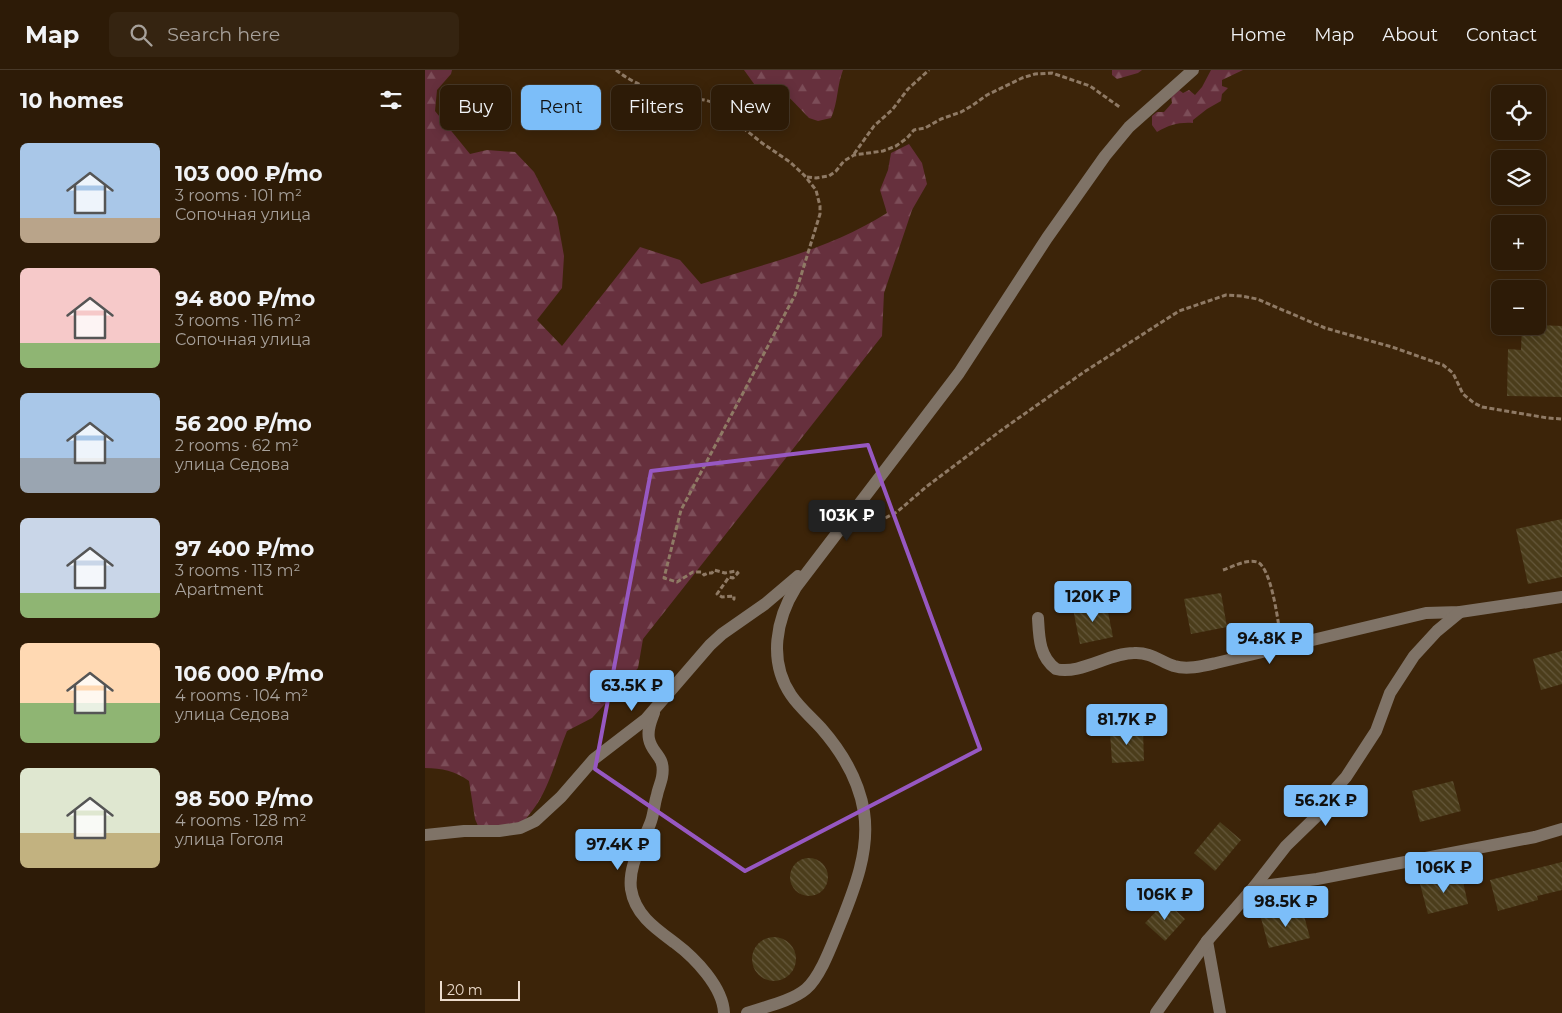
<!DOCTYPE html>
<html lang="en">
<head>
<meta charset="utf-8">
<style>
	body { margin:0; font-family:Montserrat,sans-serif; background:#352411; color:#f1f3f6; height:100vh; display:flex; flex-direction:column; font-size:19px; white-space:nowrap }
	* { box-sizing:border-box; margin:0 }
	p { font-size:16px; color:#a7a19b }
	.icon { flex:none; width:28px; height:28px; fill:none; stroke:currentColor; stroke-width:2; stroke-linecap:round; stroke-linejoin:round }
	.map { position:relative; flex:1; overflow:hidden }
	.details { display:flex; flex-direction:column; background:#2d1b07; width:425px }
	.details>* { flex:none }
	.guide { position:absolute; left:15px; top:15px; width:475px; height:45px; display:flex; gap:10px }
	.buttons { position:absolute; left:1066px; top:15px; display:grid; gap:10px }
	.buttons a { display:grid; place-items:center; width:55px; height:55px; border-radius:8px; background:#2d1b07; box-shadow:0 2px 12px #0003,0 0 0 1px #483928; font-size:25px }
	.scale { position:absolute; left:15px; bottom:12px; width:80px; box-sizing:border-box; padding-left:5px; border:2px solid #ebdbcc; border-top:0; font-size:14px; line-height:18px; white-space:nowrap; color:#ebdbcc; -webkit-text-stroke:4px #3c2409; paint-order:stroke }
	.price { position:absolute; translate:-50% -42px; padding:0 11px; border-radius:5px; background:#7cbef9; color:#111; font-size:16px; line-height:32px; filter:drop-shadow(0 1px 2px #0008) }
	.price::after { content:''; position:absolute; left:50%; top:30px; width:15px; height:11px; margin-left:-8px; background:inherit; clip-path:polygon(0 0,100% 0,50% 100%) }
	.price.selected { background:#222; color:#fff }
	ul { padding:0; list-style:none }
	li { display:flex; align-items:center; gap:15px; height:125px; padding:0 20px }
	li span { display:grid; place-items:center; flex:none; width:140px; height:100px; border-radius:8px; color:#555 }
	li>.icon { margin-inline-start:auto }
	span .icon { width:60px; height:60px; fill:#fffc; stroke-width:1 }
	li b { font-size:21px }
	h2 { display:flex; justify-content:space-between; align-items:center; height:60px; padding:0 20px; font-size:21px }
	.pill { padding:0 18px; border-radius:8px; background:#2d1b07; box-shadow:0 2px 12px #0003,0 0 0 1px #483928; font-size:18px; line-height:45px }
	.pill.selected { background:#7cbef9; color:#111 }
	header { display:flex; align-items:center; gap:30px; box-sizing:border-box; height:70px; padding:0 25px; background:#2d1b07; border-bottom:1px solid #483928 }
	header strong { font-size:24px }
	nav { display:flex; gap:28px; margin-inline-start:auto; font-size:18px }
	.search { width:350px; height:45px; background:#352411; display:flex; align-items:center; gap:12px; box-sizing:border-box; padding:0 18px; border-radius:8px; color:#a7a19b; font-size:19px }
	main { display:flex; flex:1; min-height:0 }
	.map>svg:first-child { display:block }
</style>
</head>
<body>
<header>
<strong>Map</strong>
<div class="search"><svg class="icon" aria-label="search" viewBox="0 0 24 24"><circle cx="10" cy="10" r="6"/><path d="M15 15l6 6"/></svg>Search here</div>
<nav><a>Home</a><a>Map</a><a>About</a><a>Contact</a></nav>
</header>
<main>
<section class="details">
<h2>10 homes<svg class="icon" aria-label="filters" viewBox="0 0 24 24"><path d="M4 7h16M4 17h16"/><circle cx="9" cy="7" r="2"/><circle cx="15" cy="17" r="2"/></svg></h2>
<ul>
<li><span style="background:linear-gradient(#a9c7e8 75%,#b9a48a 0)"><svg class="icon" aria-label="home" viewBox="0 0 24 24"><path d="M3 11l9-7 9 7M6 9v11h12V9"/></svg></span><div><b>103 000 ₽/mo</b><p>3 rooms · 101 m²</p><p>Сопочная улица</p></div></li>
<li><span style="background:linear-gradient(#f6c9c9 75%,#8fb573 0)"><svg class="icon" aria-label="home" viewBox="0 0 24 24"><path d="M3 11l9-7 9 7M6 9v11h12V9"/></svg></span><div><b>94 800 ₽/mo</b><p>3 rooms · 116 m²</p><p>Сопочная улица</p></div></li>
<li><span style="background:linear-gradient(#a9c7e8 65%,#9aa5b1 0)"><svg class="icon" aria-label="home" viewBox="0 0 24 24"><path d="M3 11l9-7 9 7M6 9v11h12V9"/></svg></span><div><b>56 200 ₽/mo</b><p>2 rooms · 62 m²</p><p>улица Седова</p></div></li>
<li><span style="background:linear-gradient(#c9d6e8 75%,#8fb573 0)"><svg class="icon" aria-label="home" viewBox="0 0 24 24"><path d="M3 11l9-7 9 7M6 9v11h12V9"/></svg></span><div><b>97 400 ₽/mo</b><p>3 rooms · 113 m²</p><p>Apartment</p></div></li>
<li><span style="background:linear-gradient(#ffd9b3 60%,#8fb573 0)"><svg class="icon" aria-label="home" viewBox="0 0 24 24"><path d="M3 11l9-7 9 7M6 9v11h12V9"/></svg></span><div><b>106 000 ₽/mo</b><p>4 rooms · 104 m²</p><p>улица Седова</p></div></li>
<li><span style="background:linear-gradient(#dfe7d0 65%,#c2b280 0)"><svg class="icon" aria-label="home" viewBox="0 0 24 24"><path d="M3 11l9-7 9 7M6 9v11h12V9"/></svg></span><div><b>98 500 ₽/mo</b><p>4 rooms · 128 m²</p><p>улица Гоголя</p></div></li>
</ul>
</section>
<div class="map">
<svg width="1137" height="943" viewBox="0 0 1137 943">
	<defs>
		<pattern id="forest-firs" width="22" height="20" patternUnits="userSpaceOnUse" patternTransform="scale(1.25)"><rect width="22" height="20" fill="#66303d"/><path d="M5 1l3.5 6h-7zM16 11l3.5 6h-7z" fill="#7c4d58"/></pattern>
		<pattern id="building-back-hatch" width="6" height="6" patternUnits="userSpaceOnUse" patternTransform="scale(1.25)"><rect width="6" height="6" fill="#4b3d1b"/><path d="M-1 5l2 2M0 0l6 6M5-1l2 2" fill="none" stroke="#65583b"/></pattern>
	</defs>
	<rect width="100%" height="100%" fill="#3c2409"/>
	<!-- forest -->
	<g fill="url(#forest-firs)">
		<path d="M 0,0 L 27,0 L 26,4 L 12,20 L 10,41 L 45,84 L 62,80 L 90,82 L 109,102 L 132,147 L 139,186 L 137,218 L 112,250 L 137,276 L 215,177 L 255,190 L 276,214 C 340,194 405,179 462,143 L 455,120 L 463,100 L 466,83 L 484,74 L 497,93 L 502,114 L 487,140 L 459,223 L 457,266 L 218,569 L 213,598 L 167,648 L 142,661 C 127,698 124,726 95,755 L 53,756 L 50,749 L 44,711 C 30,701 17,698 0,698 Z"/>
		<path d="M 319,0 L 418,0 C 412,15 413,33 406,48 L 393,51 L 384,48 L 359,22 L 354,19 L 344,20 L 332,18 Z"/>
		<path d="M 687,0 L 717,0 L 713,3 L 692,9 L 687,5 Z"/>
		<path d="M 786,0 L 818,0 L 797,10 L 797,16 L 803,18 L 797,24 L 796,31 L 782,39 L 768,50 L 768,53 C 754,52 744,55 732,62 L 727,55 L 727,46 L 732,42 L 739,42 L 747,33 L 746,27 L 754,20 L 758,23 L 764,20 L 770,25 L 777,17 Z"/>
	</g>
	<!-- building -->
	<g fill="url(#building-back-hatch)">
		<path d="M 1112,255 L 1137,256 L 1137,327 L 1082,326 L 1083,279 L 1096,280 L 1097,256 Z"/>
		<path d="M 1137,449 L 1137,507 L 1103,514 L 1091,459 Z"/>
		<path d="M 796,523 L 802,557 L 766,564 L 759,529 Z"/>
		<path d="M 681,532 L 688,567 L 655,574 L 648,539 Z"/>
		<path d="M 1137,581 L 1137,614 L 1116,620 L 1108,589 Z"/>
		<path d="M 718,660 L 719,691 L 687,693 L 685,662 Z"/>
		<path d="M 1028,711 L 1036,741 L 995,752 L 987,721 Z"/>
		<path d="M 795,752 L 816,770 L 790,801 L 769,783 Z"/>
		<circle cx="384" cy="807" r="19"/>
		<path d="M 1137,792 L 1137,820 L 1112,826 L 1113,830 L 1073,841 L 1065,810 Z"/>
		<path d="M 1036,803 L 1043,834 L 1003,844 L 995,814 Z"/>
		<path d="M 741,831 L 760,849 L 740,871 L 720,853 Z"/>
		<path d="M 877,838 L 885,868 L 844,878 L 836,848 Z"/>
		<circle cx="349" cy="889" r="22"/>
	</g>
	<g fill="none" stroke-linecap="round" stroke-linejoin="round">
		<!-- path -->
		<g stroke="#8f7a65" stroke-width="3" stroke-dasharray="5 2.5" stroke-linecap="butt">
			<path d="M 191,0 C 210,15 235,24 259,28 C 268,30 277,28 286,32 L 337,73 L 365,92 L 379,105 L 391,120 L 395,136 L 395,144 L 370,225 L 256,440 L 239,508 L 252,512 L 268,502 L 277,502 L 279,505 L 283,503 L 287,503 L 289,500 L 300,503 L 311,501 L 313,503 L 308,508 L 304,507 L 292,524 L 297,527 L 309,526 L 309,529 L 308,530"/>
			<path d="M 429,84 L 449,56 L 467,40 L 483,19 L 504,0"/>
			<path d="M 382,107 L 391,108 L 404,106 L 411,101 L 419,91 L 429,85 L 458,81 L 471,76 L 482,68 L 489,60 L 500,58 L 516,49 L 536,42 L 548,35 L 562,25 L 597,8 L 610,4 L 627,3 L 665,16 L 696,38"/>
			<path d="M 446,452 L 458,449 L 472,442 L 501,417 L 578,359 L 659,302 L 754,241 L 801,225 L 817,226 L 832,229 L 900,258 L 967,277 L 1018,295 L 1028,303 L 1038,324 L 1049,333 L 1057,337 L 1123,348 L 1137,349"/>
			<path d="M 798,500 C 807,497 821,489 832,492 C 845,496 852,544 854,557"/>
		</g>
		<!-- minor -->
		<g stroke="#7f7367" stroke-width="12">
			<path d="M 613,548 C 614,566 614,587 631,599 C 655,605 684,583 709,583 C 725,582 735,591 749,596 C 762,600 778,596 791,593 L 1001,543 L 1035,542 L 1137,527"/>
			<path d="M 229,643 C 226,651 222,659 224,669 C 227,685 241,685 237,707 C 236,713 233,719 232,725 C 229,734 229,745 225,754 C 217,775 203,796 206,819 C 210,845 231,859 250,873 C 270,888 298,917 299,943"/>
			<path d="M 0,765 L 39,761 L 74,761 L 95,758 L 110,751 L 136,727 L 169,689 L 221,649 L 285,575 L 297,564 L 340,534 L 373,506"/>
			<path d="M 829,817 L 892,809 L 1110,767 L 1137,759"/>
			<path d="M 782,871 L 795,943"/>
			<path d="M 322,943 C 339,937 367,931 381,919 C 396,906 407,874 415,855 C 429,820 445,781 439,742 C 434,711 417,682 396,658 C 386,647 374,637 366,625 C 343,591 351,549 371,517 L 534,303 L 622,168 L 680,86 L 704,57 L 768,0"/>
			<path d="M 731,943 L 782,871 L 829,817 L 861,776 L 897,741 L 912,717 L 921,707 L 951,661 L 965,623 L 989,586 L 1012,561 L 1035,542"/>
		</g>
	</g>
	<!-- marked area -->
	<path fill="none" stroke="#9758c2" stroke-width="4" stroke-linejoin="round" d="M 443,375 L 555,679 L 320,801 L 170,699 L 226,401 Z"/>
</svg>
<div class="buttons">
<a><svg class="icon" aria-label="locate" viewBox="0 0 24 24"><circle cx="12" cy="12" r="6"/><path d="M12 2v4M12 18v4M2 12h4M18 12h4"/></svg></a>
<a><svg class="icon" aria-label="layers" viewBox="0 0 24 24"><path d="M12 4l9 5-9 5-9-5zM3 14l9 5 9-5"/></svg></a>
<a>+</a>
<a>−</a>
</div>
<div class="scale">20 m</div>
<b class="price selected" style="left:422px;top:472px">103K ₽</b>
<b class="price" style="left:668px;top:553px">120K ₽</b>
<b class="price" style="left:845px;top:595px">94.8K ₽</b>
<b class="price" style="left:207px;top:642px">63.5K ₽</b>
<b class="price" style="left:702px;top:676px">81.7K ₽</b>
<b class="price" style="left:901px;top:757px">56.2K ₽</b>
<b class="price" style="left:193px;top:801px">97.4K ₽</b>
<b class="price" style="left:1019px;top:824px">106K ₽</b>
<b class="price" style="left:740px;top:851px">106K ₽</b>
<b class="price" style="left:861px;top:858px">98.5K ₽</b>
<div class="guide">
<a class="pill">Buy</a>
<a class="pill selected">Rent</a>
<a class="pill">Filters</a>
<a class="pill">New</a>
</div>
</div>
</main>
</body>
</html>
